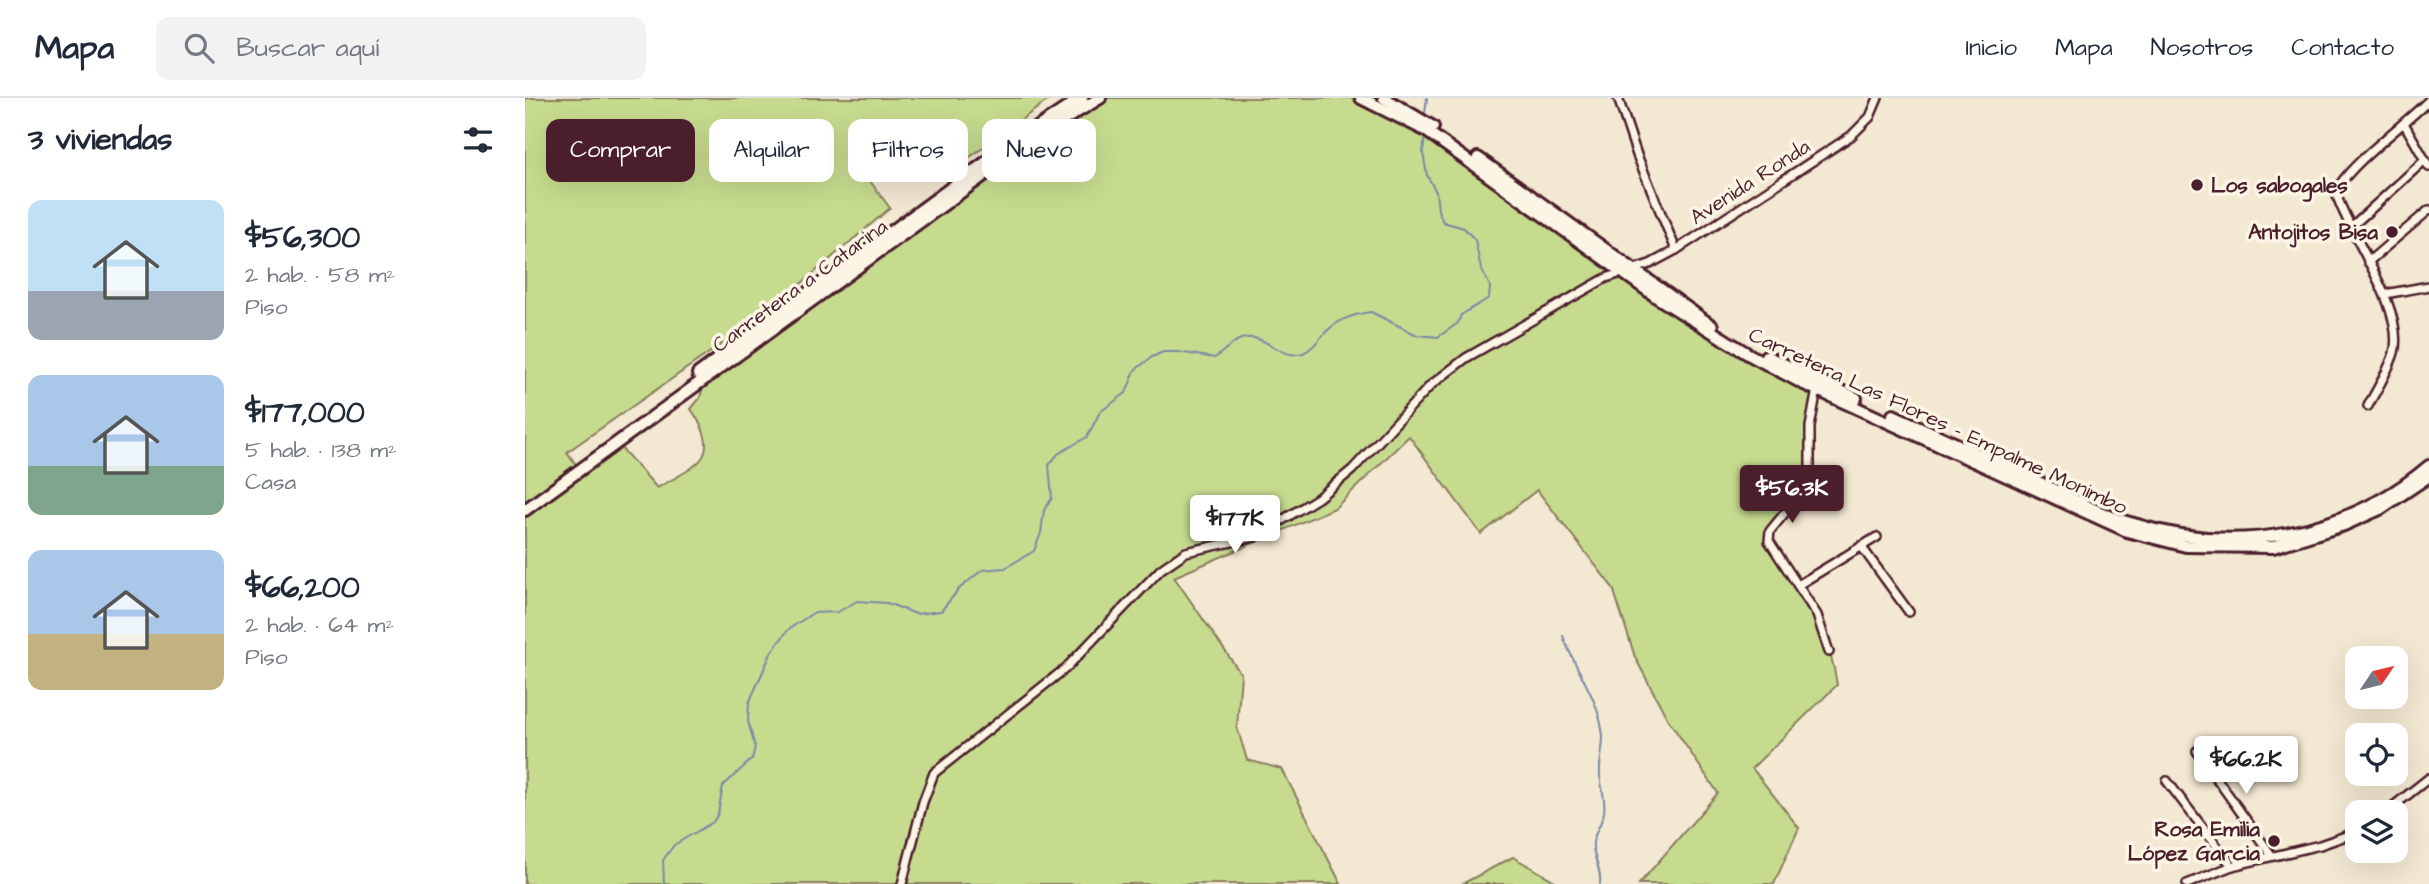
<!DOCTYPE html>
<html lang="es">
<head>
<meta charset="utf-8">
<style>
	body { margin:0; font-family:"Architects Daughter",sans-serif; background:#f2f2f3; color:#1f2937; height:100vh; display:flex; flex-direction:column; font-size:26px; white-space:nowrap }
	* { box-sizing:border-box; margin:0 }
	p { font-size:23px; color:#747a83 }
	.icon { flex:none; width:38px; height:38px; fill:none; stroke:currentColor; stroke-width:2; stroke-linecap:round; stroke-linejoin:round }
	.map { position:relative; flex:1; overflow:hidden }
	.panel { display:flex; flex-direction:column; background:#fff; width:525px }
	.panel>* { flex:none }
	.hud { position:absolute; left:21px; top:21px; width:665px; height:63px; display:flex; gap:14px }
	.needle { width:46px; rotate:55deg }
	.controls { position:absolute; left:1820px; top:548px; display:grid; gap:14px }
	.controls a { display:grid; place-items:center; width:63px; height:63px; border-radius:14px; background:#fff; box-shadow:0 7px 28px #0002; font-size:35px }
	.price { position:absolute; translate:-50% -60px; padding:0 16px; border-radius:7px; background:#fff; color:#222; font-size:23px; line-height:46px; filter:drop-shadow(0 2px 4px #0008) }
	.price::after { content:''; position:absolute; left:50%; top:42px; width:21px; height:16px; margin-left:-10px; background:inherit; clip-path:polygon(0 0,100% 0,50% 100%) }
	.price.active { background:#4a1f2b; color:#fff }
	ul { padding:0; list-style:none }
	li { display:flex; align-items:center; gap:21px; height:175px; padding:0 28px }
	li span { display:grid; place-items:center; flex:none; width:196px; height:140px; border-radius:14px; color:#555 }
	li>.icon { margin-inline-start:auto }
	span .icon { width:84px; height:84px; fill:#fffc; stroke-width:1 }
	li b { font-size:30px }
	h2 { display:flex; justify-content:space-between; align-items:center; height:84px; padding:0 28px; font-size:30px }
	.pill { padding:0 24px; border-radius:14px; background:#fff; box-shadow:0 7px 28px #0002; font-size:24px; line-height:63px }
	.pill.active { background:#4a1f2b; color:#fff }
	header { display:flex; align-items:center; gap:42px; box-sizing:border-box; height:98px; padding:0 35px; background:#fff; border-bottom:2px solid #e0e1e3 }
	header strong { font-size:33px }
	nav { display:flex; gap:38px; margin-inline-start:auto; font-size:24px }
	.search { width:490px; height:63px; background:#f2f2f3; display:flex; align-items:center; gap:18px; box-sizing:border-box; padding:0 24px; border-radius:14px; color:#747a83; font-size:26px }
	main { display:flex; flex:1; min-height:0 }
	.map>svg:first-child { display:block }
</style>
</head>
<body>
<header>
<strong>Mapa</strong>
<div class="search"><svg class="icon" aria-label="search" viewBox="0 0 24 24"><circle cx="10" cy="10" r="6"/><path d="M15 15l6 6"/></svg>Buscar aquí</div>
<nav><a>Inicio</a><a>Mapa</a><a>Nosotros</a><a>Contacto</a></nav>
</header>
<main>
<section class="panel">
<h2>3 viviendas<svg class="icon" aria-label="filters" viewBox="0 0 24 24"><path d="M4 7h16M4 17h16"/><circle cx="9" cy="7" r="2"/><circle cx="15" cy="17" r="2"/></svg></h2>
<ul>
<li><span style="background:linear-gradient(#bfe0f5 65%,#9aa5b1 0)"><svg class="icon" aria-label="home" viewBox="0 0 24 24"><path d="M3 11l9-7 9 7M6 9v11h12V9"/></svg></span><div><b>$56,300</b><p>2 hab. · 58 m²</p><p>Piso</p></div></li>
<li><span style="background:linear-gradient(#a9c7e8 65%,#7fa58c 0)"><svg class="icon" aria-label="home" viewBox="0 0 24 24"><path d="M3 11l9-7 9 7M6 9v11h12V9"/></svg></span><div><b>$177,000</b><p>5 hab. · 138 m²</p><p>Casa</p></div></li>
<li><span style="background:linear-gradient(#a9c7e8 60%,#c2b280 0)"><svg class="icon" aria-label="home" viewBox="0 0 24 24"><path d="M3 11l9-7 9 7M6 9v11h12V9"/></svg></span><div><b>$66,200</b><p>2 hab. · 64 m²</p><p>Piso</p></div></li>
</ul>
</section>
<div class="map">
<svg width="1904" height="786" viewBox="0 0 1904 786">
	<rect width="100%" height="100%" fill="#f3e8d2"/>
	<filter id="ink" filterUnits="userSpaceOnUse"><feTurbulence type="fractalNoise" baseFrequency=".0143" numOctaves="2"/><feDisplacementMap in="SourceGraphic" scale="14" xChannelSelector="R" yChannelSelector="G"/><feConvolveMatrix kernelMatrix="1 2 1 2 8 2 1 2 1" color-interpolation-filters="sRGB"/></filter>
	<g filter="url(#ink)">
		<!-- green -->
		<g fill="#c7db8f" stroke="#887d5d" stroke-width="2">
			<path d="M 0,0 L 526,0 L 434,67 L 412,50 L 374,59 L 342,79 L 365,110 L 244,213 L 42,354 L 55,372 L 91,344 L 132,390 C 172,367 200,360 166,311 L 175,300 L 180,280 L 575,0 L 836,0 L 900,32 L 1133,200 L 1292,291 C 1286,318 1291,347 1284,373 C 1277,400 1255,418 1244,443 C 1275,491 1304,529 1312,587 L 1227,670 L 1274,730 L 1249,786 L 1114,786 L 1193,695 L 1142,620 L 1110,559 L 1088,490 L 1012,392 L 956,436 L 884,338 L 810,410 L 649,479 L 716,576 L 712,629 L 722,662 L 757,671 L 816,786 L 0,786 Z"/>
			<path d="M 988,759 L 1035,786 L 937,786 Z"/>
		</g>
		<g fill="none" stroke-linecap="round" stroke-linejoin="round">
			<!-- stream -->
			<g stroke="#788aa5" stroke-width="2">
				<path d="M 900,15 L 902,0"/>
				<path d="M 1038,538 C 1050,572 1075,601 1078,639 C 1078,652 1074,664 1075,677 C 1076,690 1081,699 1079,714 C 1077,725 1070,734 1068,744 C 1066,757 1077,770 1075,786"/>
				<path d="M 139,786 L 138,762 L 149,747 L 188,724 L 193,716 L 198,688 L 227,661 L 230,649 L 223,623 L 224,605 L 247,553 L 264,531 L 288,515 L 313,514 L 332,503 L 362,505 L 391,516 L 416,513 L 434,491 L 457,472 L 480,470 L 509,453 L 516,435 L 519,412 L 527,400 L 524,367 L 533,356 L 562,339 L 575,314 L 601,295 L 610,272 L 627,259 L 638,254 L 653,254 L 690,260 C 698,254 706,245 716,241 C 740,233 755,263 778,255 C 788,251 791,244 798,237 C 811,222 828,216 846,214 L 892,237 L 913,239 L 933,225 L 936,217 L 964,200 L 965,188 L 956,171 L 950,142 L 939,130 L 918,124 L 913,112 L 911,94 L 902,77 L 898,55 L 900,37"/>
			</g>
			<defs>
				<g id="minor">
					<path d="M 1093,0 L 1112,57 L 1151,152"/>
					<path d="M 1880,27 L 1904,69"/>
					<path d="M 1825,130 L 1900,62"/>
					<path d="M 1843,164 L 1904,112"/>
					<path d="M 1860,196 L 1904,188"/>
					<path d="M 1292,291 L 1285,329 L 1285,371 L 1276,395 L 1245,433 L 1244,443 L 1292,517 L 1304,554"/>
					<path d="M 1843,308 C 1852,291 1863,274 1869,255 C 1881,211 1824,138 1811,95 C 1818,71 1883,24 1904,2"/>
					<path d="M 1336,448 L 1384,514"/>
					<path d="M 1273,487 L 1352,439"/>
					<path d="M 1672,653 L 1747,758"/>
					<path d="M 1642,683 L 1707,768"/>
					<path d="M 1861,714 L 1904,680"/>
					<path d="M 377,786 L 398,704 L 409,675 L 541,570 L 636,471 L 661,454 L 730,439 L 793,400 L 827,372 L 906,287 L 941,260 L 1081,180 L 1125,166 L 1151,152 L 1326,38 L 1345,19 L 1353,0"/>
					<path d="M 1662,786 L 1707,768 L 1795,747 L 1832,734"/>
				</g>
				<g id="highway">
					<path d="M 836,0 L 900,32 L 1133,200 L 1223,256 L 1279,286 L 1602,433 L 1661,448 L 1748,449 L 1819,427 L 1855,411 L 1904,378"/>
					<path d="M 859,0 L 908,29"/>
					<path d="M 953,60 L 1187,228"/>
					<path d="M 1241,258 L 1331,300"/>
					<path d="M 173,276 L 468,59 L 557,0"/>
					<path d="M 1368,317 C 1416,339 1465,361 1513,384 C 1543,398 1573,416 1605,425 C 1709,458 1820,439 1904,368"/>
					<path d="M 0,412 L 514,37 L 575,0"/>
				</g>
			</defs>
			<!-- minor casing -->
			<use href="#minor" stroke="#4a1f2b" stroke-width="12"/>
			<!-- highway casing -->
			<use href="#highway" stroke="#4a1f2b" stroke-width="16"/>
			<!-- minor -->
			<use href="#minor" stroke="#fcf5e5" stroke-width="7"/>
			<!-- highway -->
			<use href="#highway" stroke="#fcf5e5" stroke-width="10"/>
		</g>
	</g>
	<!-- markers -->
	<g fill="#4a1f2b" stroke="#fcf5e5" stroke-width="2.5">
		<circle cx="1672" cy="87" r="7"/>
		<circle cx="1867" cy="134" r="7"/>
		<circle cx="1749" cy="743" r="7"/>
	</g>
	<g text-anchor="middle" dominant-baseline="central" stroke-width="7" stroke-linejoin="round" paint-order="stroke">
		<!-- street labels -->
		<g font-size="21" fill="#4a1f2b" stroke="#fcf5e5">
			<text transform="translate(1225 84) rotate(-33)">Avenida Ronda</text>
			<text transform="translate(275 188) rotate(-36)">Carretera a Catarina</text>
			<text transform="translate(1413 323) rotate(25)">Carretera Las Flores - Empalme Monimbo</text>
		</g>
		<!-- poi labels -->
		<g font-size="21" font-weight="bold" fill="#4a1f2b" stroke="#fcf5e5" text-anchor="end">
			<text x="1686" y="87" text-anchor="start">Los sabogales</text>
			<text x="1853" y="134">Antojitos Bisa</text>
			<text x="1735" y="731">Rosa Emilia<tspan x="1735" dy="24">López Garcia</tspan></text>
		</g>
	</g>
</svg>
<div class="controls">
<a><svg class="needle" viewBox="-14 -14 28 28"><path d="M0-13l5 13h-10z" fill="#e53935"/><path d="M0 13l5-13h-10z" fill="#747a83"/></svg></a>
<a><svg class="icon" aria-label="locate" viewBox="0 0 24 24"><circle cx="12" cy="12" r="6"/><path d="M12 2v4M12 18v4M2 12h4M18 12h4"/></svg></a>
<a><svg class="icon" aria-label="layers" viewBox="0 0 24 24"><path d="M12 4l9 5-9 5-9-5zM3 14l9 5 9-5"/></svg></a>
</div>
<b class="price active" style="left:1267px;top:427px">$56.3K</b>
<b class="price" style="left:710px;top:457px">$177K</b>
<b class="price" style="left:1721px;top:698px">$66.2K</b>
<div class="hud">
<a class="pill active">Comprar</a>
<a class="pill">Alquilar</a>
<a class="pill">Filtros</a>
<a class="pill">Nuevo</a>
</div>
</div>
</main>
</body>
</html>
